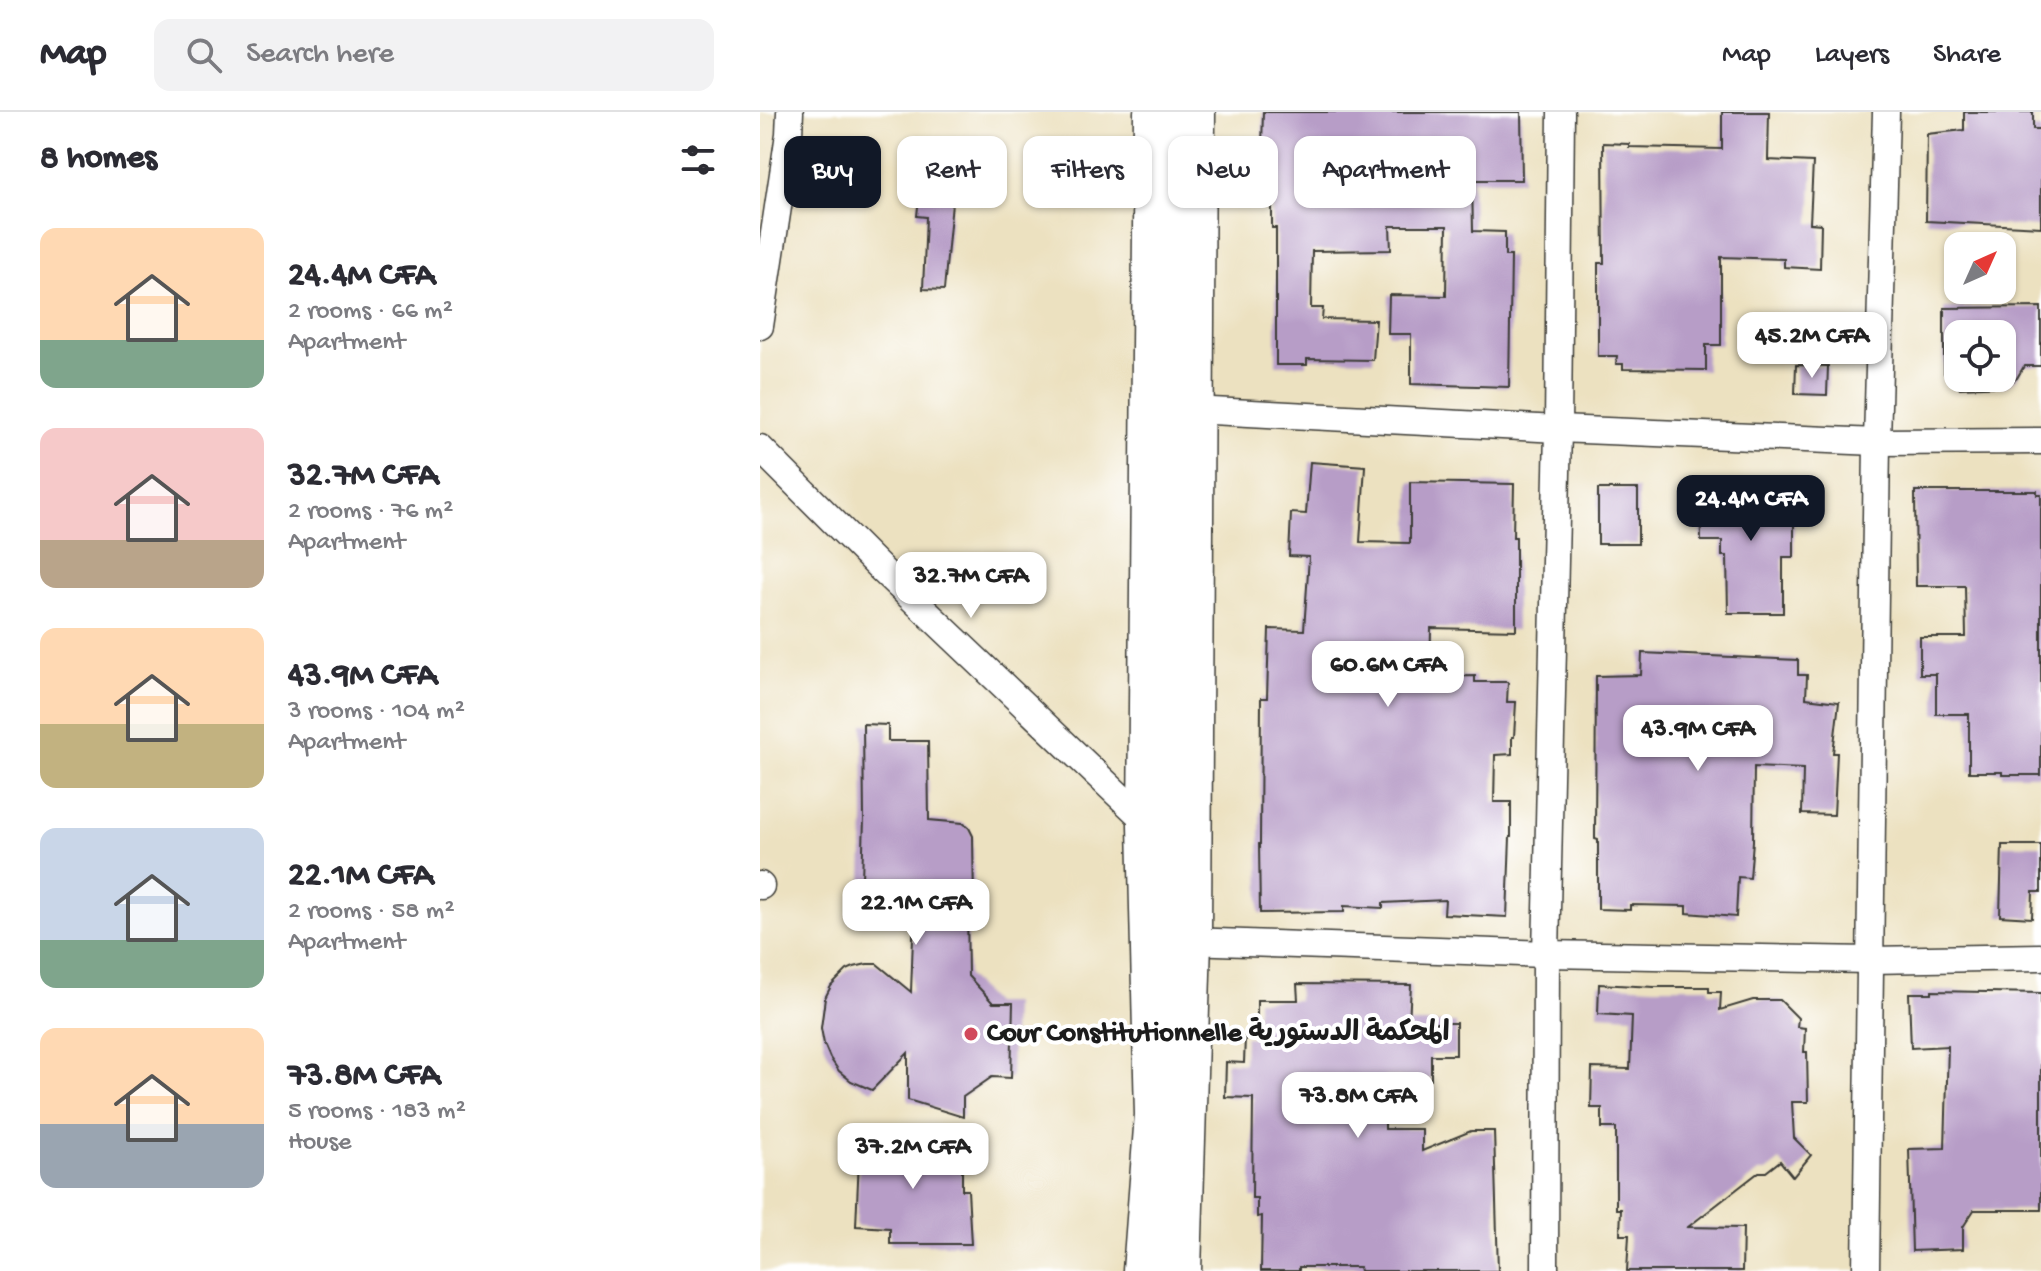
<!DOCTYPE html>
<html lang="en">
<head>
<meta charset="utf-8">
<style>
	body { margin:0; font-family:"Gochi Hand","Playpen Sans Arabic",sans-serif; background:#f2f2f3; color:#2b2b33; height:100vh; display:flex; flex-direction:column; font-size:30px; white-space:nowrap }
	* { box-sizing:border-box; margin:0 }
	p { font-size:26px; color:#7c7c81 }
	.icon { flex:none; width:44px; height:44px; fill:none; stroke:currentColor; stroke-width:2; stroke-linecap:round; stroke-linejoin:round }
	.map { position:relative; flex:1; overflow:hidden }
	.panel { display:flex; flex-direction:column; background:#fff; width:760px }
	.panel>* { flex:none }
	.top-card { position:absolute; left:24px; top:24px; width:760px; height:72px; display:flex; gap:16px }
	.needle { width:52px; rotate:45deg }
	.tools { position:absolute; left:1184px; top:120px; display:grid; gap:16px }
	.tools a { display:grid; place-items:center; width:72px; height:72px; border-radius:16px; background:#fff; box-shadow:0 2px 6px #0004; font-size:40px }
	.price { position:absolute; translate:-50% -68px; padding:0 18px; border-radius:16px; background:#fff; color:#222; font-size:26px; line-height:52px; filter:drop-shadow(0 2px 4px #0008) }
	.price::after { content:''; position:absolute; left:50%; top:48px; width:24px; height:18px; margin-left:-12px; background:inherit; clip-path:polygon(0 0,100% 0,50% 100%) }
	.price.on { background:#111827; color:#fff }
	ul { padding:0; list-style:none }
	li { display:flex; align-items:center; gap:24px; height:200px; padding:0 40px }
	li span { display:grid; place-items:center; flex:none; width:224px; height:160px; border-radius:16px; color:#555 }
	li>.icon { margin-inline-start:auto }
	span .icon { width:96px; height:96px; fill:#fffc; stroke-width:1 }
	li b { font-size:34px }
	h2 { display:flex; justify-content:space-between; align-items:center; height:96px; padding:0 40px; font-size:34px }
	.tag { padding:0 28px; border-radius:16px; background:#fff; box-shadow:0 2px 6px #0004; font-size:28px; line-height:72px }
	.tag.on { background:#111827; color:#fff }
	header { display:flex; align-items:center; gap:48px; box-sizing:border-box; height:112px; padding:0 40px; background:#fff; border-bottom:2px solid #e1e1e2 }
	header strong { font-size:38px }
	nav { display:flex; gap:44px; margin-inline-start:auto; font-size:28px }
	.search { width:560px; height:72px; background:#f2f2f3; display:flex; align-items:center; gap:20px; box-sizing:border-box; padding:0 28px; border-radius:16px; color:#7c7c81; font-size:30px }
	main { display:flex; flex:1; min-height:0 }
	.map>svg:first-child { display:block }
</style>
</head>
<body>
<header>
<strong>Map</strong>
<div class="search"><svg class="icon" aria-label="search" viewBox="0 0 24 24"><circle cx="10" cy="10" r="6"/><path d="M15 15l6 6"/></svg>Search here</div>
<nav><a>Map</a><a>Layers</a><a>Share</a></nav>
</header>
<main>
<section class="panel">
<h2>8 homes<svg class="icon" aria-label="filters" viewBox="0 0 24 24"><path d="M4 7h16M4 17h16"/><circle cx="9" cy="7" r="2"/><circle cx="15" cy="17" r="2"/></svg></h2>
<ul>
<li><span style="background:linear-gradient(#ffd9b3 70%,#7fa58c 0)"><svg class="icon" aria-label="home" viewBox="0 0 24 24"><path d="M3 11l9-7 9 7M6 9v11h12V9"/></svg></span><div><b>24.4M CFA</b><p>2 rooms · 66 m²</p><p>Apartment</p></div></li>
<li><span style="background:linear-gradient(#f6c9c9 70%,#b9a48a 0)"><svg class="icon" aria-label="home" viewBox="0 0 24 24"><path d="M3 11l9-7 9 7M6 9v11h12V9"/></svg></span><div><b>32.7M CFA</b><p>2 rooms · 76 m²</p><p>Apartment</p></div></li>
<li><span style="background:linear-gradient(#ffd9b3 60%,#c2b280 0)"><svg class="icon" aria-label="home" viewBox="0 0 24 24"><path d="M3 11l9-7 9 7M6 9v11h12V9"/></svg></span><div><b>43.9M CFA</b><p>3 rooms · 104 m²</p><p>Apartment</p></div></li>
<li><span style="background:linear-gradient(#c9d6e8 70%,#7fa58c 0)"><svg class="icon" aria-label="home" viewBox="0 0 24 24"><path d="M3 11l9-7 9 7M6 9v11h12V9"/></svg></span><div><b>22.1M CFA</b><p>2 rooms · 58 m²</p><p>Apartment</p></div></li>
<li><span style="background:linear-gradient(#ffd9b3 60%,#9aa5b1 0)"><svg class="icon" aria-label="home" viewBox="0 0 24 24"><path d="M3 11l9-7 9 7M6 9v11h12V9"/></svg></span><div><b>73.8M CFA</b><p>5 rooms · 183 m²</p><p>House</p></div></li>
</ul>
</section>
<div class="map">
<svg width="1281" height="1159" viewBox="0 0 1281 1159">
	<rect width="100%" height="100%" fill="#fff"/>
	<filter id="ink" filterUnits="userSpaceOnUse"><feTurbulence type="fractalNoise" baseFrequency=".0125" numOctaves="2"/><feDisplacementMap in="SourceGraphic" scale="16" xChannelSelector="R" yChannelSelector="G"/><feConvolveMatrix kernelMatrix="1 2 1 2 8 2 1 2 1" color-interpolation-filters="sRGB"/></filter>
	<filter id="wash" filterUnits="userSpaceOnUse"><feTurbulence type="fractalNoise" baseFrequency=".006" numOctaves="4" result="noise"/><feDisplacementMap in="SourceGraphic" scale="32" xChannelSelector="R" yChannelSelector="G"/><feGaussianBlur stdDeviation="1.8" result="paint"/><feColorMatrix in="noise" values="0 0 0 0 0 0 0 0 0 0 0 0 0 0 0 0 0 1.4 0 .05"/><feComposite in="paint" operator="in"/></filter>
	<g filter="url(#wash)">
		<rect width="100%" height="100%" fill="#ece1c0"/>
		<g id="blocks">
			<!-- building -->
			<g fill="#b79dc7" fill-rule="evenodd">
				<path d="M 503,0 L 761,0 L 762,68 L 712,68 L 713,119 L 745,120 L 745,144 L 751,144 L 749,275 L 651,272 L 651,222 L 628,222 L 629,183 L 686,184 L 687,114 L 630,114 L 631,138 L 552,139 L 551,196 L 563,196 L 562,207 L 616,208 L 613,248 L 547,247 L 547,253 L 516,253 L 516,116 L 512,116 L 512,68 L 501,68 Z"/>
				<path d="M 962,0 L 1009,0 L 1008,48 L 1053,50 L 1050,111 L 1061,112 L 1060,157 L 1024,155 L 1024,147 L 961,145 L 961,233 L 946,233 L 946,258 L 863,257 L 863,252 L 856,252 L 857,244 L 838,244 L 838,151 L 844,151 L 843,31 L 869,32 L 869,35 L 962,37 Z"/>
				<path d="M 1204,0 L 1273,0 L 1273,17 L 1281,17 L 1281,115 L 1166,109 L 1167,22 L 1204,18 Z"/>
				<path d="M 160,76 L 193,80 L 184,178 L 163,177 L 166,105 L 157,104 Z"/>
				<path d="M 1281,195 L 1281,254 L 1264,254 L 1257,266 L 1246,274 L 1199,276 L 1184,261 L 1184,196 ZM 1198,222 L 1242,222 L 1242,266 L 1198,266 Z"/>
				<path d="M 1036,253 L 1068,254 L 1067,283 L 1035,282 Z"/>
				<path d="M 550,350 L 605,354 L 600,430 L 650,431 L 650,370 L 754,372 L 753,425 L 756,425 L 756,518 L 671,516 L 670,565 L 715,564 L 715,570 L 748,570 L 747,590 L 756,590 L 754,625 L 752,625 L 752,642 L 735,643 L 734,690 L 751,690 L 751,725 L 750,725 L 747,805 L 684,802 L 685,788 L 623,791 L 623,796 L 584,794 L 584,800 L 500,801 L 499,732 L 500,732 L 501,586 L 507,586 L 509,517 L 544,518 L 549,445 L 529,444 L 531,401 L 546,402 Z"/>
				<rect x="838" y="377" width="40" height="55"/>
				<path d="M 940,377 L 1034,378 L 1034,445 L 1023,445 L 1023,501 L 968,501 L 967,444 L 962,444 L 962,429 L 941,429 Z"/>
				<path d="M 1155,379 L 1277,379 L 1277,383 L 1281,383 L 1281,663 L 1242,663 L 1242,660 L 1209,660 L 1209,602 L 1176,602 L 1176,562 L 1160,562 L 1160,525 L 1206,525 L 1205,474 L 1156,474 Z"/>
				<path d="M 882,541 L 1038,548 L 1038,563 L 1047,563 L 1046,586 L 1079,590 L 1073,641 L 1077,641 L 1074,703 L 1042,702 L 1043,657 L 994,655 L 993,729 L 990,766 L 978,765 L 976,805 L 927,801 L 927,794 L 870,793 L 870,798 L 838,797 L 838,728 L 835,727 L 836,564 L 881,563 Z"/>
				<path d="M 103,612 L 128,613 L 128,629 L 168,629 L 169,708 L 203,711 L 209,716 L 213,724 L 214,794 L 207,794 L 208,864 L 233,891 L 253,891 L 251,966 L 232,965 L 203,985 L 203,1005 L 148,988 L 148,941 L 112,978 L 91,969 L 79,959 L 70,946 L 64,932 L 61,916 L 65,886 L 71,874 L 87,858 L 94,855 L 107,852 L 117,852 L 151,880 L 154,798 L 101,797 L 104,707 Z"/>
				<path d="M 1242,733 L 1281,733 L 1281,780 L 1273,780 L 1272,806 L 1240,804 Z"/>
				<path d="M 537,872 L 651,873 L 649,911 L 696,911 L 696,943 L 671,943 L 671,967 L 625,965 L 625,1017 L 662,1017 L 662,1039 L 711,1019 L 734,1019 L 738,1159 L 600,1159 L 599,1155 L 539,1155 L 539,1159 L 501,1159 L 502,1104 L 497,1105 L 497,1086 L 492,1086 L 493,986 L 465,985 L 466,950 L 484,951 L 485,925 L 497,925 L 497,888 L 538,888 Z"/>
				<path d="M 839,872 L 894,875 L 949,875 L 949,880 L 961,880 L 960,898 L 993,888 L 1020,888 L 1038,906 L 1037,915 L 1045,916 L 1044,940 L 1047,940 L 1048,990 L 1032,990 L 1034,1026 L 1051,1043 L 1033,1065 L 1020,1049 L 1006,1060 L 999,1060 L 928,1115 L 983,1116 L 982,1159 L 867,1159 L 869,1123 L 860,1123 L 861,1097 L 856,1097 L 856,1016 L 842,1016 L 842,996 L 831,996 L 832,956 L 870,957 L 872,904 L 838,902 Z"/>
				<path d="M 1172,879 L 1281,881 L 1281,1098 L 1214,1098 L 1203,1115 L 1203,1137 L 1152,1139 L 1149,1037 L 1185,1036 L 1188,934 L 1151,936 L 1149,881 L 1172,881 Z"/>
				<path d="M 100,1024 L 202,1031 L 202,1078 L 208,1078 L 211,1132 L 130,1132 L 130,1116 L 96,1114 Z"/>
			</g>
		</g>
	</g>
	<g filter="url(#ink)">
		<use href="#blocks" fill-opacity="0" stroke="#3b3a35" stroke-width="2"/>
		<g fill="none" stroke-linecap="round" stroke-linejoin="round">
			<defs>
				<g id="street">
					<path d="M 0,214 L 29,22 L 30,0"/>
					<path d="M 432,298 L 798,317 L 1117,330 L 1281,329"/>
					<path d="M 0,336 L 121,457 L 390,713"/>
					<path d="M 0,773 L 1,774"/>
					<path d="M 429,829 L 786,842 L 1110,848 L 1281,845"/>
					<path d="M 785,1159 L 786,842 L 798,317 L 801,0"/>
					<path d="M 1106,1159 L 1117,330 L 1126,0"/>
				</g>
				<g id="highway">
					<path d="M 385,1159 L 397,1003 L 390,713 L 396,0"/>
					<path d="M 419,1159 L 429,829 L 433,0"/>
				</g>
			</defs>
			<!-- street casing -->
			<use href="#street" stroke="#3b3a35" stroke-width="29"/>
			<!-- highway casing -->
			<use href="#highway" stroke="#3b3a35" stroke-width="47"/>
			<!-- street -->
			<use href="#street" stroke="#fff" stroke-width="26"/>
			<!-- highway -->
			<use href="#highway" stroke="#fff" stroke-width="44"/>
		</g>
	</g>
	<!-- markers -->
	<circle fill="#d1495b" stroke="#fff" stroke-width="3" cx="211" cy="922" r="8"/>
	<g text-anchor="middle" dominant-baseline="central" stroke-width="8" stroke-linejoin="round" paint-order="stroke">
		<!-- poi labels -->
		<g font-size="28" font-weight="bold" fill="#1c1c1c" stroke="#fff" text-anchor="start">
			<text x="227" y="922">Cour Constitutionnelle المحكمة الدستورية</text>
		</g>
	</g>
</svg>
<div class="tools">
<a><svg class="needle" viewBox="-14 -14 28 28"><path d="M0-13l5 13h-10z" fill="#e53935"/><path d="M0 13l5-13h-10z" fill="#7c7c81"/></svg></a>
<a><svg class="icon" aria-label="locate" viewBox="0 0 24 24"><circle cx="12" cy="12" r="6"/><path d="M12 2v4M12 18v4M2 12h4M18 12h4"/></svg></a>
</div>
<b class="price" style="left:1052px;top:268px">45.2M CFA</b>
<b class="price on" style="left:991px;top:431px">24.4M CFA</b>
<b class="price" style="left:211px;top:508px">32.7M CFA</b>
<b class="price" style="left:628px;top:597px">60.6M CFA</b>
<b class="price" style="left:938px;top:661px">43.9M CFA</b>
<b class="price" style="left:156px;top:835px">22.1M CFA</b>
<b class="price" style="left:598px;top:1028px">73.8M CFA</b>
<b class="price" style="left:153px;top:1079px">37.2M CFA</b>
<div class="top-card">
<a class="tag on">Buy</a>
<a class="tag">Rent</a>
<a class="tag">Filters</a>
<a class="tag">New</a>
<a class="tag">Apartment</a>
</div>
</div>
</main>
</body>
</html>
